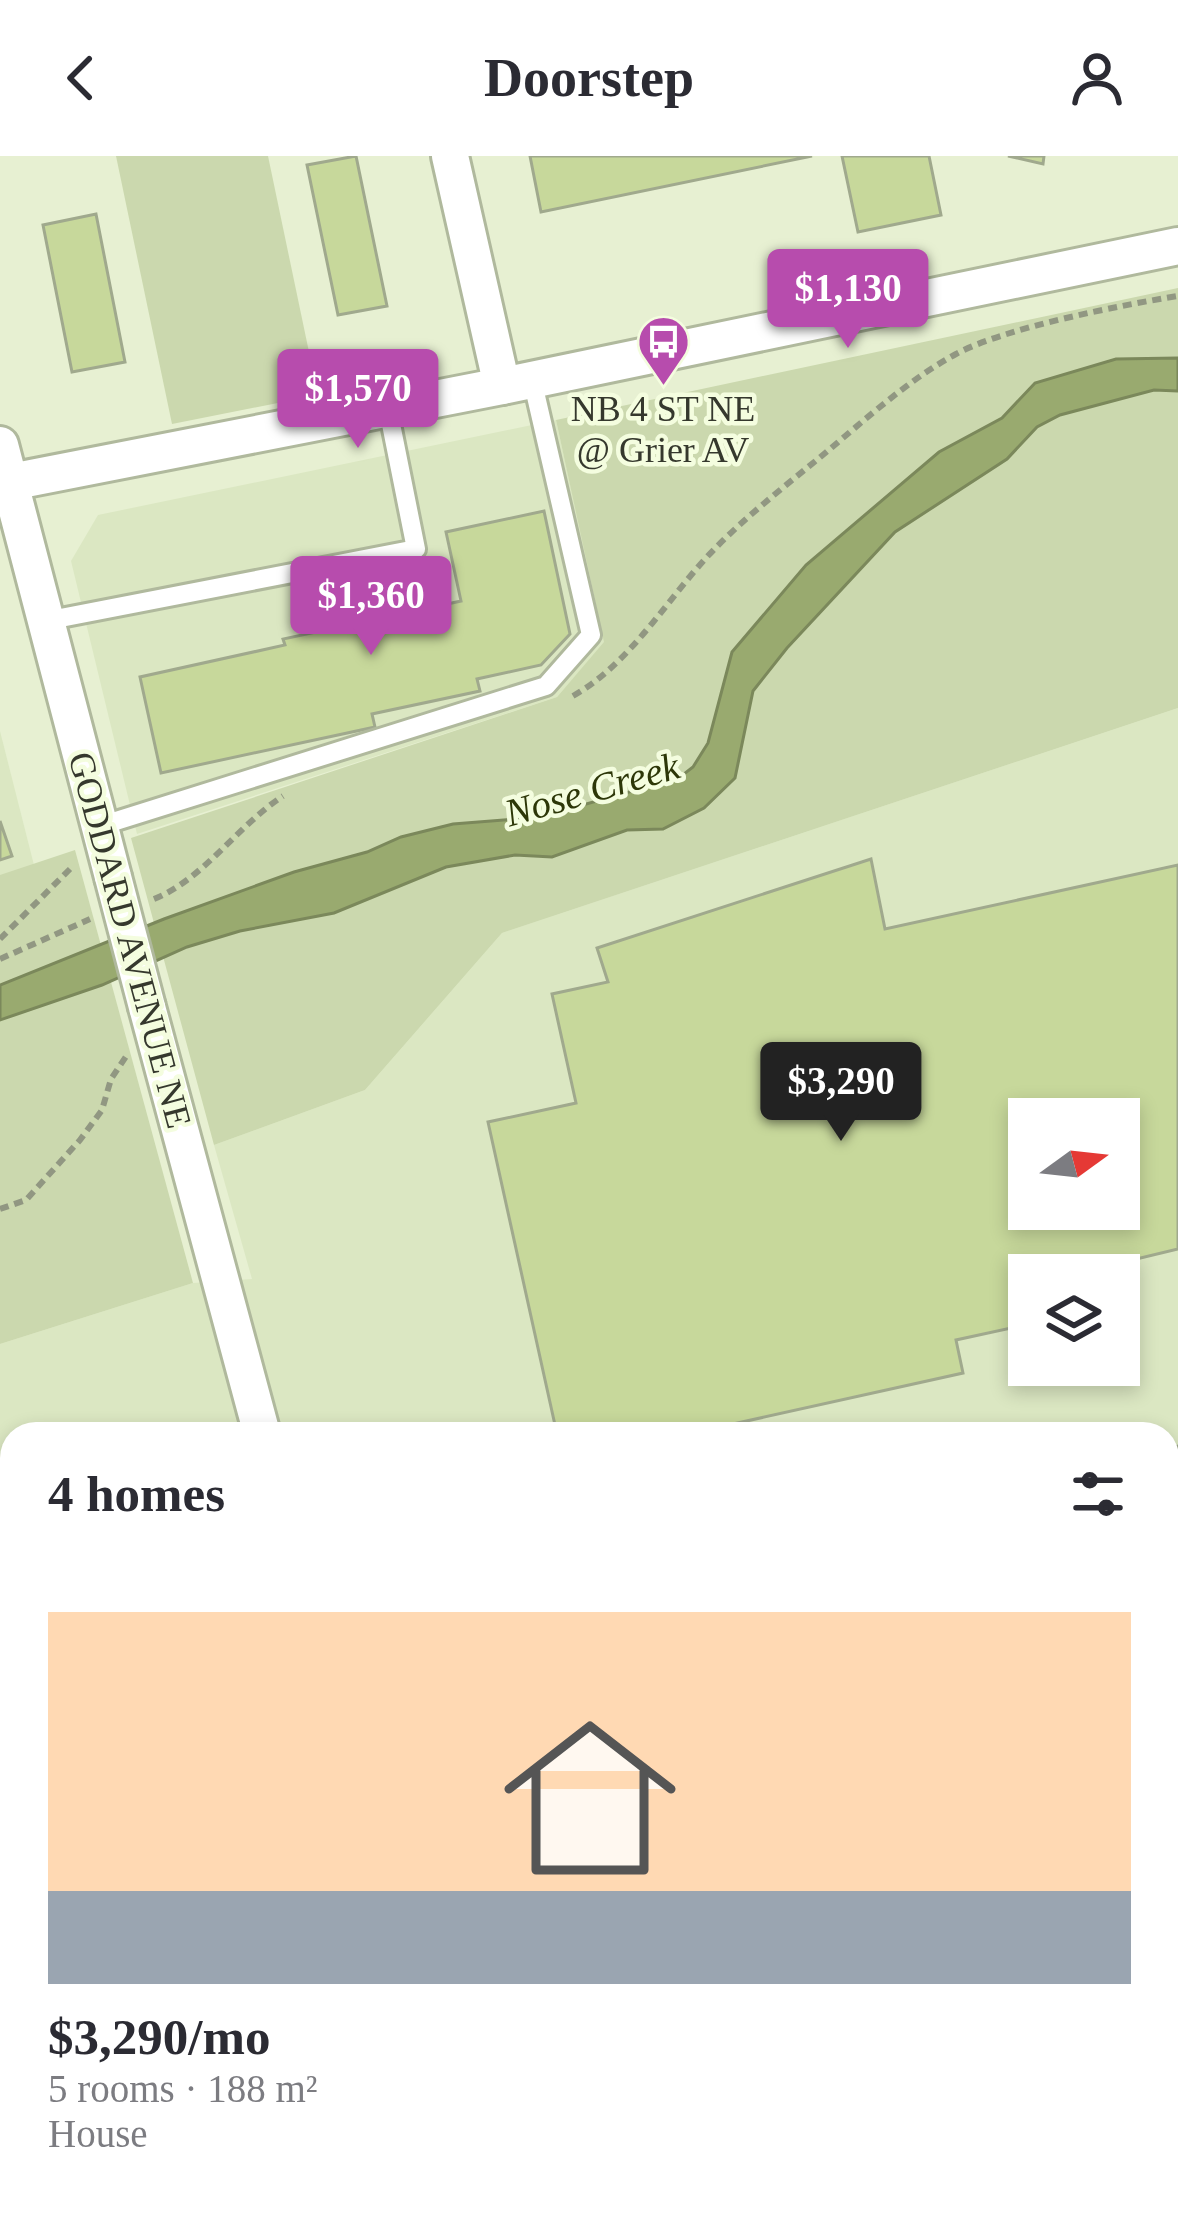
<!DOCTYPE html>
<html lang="en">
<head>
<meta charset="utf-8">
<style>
	body { margin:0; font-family:"Times New Roman",serif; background:#f2f2f3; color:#2b2b33; height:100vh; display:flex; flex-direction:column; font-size:45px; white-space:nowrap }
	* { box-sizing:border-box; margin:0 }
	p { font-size:39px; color:#7c7c81 }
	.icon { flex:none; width:66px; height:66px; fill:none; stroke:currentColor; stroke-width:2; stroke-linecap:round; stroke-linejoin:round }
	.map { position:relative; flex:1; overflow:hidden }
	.sheet { position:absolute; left:0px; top:1266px; width:1179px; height:807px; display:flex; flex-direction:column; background:#fff; border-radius:36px 36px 0 0; box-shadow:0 6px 18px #0003 }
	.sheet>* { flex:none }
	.needle { width:78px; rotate:75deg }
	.fabs { position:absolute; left:1008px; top:942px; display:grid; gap:24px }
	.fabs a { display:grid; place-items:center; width:132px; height:132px; border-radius:0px; background:#fff; box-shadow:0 6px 18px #0003; font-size:60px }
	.price { position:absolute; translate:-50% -102px; padding:0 27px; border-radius:12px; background:#b74cad; color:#fff; font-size:39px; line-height:78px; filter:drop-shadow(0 3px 6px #0008) }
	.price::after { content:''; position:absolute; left:50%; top:72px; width:36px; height:27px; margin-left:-18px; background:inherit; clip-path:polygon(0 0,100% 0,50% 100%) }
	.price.current { background:#222; color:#fff }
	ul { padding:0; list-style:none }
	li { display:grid; align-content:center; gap:24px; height:636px; padding:0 48px }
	li span { display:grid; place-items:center; height:372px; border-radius:0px; color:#555 }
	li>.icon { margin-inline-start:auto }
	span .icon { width:216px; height:216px; fill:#fffc; stroke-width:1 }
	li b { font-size:51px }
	h2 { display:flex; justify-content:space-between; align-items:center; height:144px; padding:0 48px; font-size:51px }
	header { display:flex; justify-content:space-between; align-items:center; height:156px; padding:0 48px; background:#fff; font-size:54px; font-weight:800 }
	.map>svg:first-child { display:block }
</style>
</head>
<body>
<header><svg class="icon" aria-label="back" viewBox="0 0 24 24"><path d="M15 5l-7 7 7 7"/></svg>Doorstep<svg class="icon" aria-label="person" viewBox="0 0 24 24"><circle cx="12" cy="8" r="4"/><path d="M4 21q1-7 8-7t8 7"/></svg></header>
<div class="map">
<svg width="1178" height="2071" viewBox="0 0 1178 2071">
	<rect width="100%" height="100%" fill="#e7f0d2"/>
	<!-- built -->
	<g fill="#dbe7c2" fill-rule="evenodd">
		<path d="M 556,264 L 605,486 L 557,541 L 137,678 L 71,405 L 98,359 Z"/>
		<path d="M 1178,552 L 1178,2071 L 0,2071 L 0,1188 L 193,1127 L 252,1123 L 214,989 L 365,934 L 502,777 ZM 1029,963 L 1119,963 L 1119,1053 L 1029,1053 ZM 1029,1119 L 1119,1119 L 1119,1209 L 1029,1209 ZM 12,1278 L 1167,1278 L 1167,2061 L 12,2061 Z"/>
		<path d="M 0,575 L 35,713 L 0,725 Z"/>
	</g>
	<!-- green -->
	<g fill="#cbd8ae">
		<path d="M 116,0 L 268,0 L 318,239 L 172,268 Z"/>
		<path d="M 1178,132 L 1178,552 L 502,777 L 365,934 L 214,989 L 131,682 L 557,541 L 604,486 L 556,264 Z"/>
		<path d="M 75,694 L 193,1127 L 0,1188 L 0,719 Z"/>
	</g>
	<!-- water -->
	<path fill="#99aa6f" stroke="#7b885b" stroke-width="3" d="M 1178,202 L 1178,235 L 1154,234 L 1060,259 L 1037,271 L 1007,303 L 895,376 L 787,492 L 753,535 L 735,622 L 704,652 L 663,673 L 627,674 L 552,701 L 515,699 L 446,711 L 334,757 L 240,775 L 187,791 L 102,829 L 0,864 L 0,829 L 164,763 L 294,716 L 367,696 L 401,681 L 453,668 L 540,661 L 679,622 L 693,611 L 708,587 L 732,496 L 806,409 L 939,296 L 1002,262 L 1035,227 L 1116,203 Z"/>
	<!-- building -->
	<g fill="#c7d89b" stroke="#a0a98d" stroke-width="3" fill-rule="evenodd">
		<path d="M 356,0 L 387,150 L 338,159 L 307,9 Z"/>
		<path d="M 530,0 L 812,0 L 541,56 Z"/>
		<path d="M 842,0 L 929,0 L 941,59 L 858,76 Z"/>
		<path d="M 1008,0 L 1044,0 L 1043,8 Z"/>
		<path d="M 96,58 L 125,206 L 72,216 L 43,69 Z"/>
		<path d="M 544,355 L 570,478 L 541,509 L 477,523 L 480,535 L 372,558 L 375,571 L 161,617 L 140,521 L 285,489 L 283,483 L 461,445 L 446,376 Z"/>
		<path d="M 0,665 L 12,700 L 0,704 Z"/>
		<path d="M 871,703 L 885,773 L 1178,709 L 1178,1093 L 1070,1119 L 1029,1119 L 1029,1168 L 956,1184 L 963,1217 L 688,1278 L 557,1278 L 488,966 L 576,947 L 552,838 L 608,826 L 597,792 ZM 1029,963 L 1119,963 L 1119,1053 L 1029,1053 Z"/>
		<path d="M 1178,1290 L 1178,1481 L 1167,1483 L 1167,1293 Z"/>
		<path d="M 0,1497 L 12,1536 L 12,1551 L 0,1555 Z"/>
		<path d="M 1178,1671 L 1178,1861 L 1167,1864 L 1167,1674 Z"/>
		<path d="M 12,2043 L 12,2061 L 260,2061 L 263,2071 L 0,2071 L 0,2048 Z"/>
		<path d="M 309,2061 L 354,2061 L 325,2071 L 313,2071 Z"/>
	</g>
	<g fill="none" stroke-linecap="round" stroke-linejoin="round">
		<defs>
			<g id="lane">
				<path d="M 45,465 L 416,393 L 388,253"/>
				<path d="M 100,670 L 546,530 L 591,479 L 532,223"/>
				<path d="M 1167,1583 L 1178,1576"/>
			</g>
			<g id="street">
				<path d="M 450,0 L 502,230"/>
				<path d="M 0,289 L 113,721"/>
				<path d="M 0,328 L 502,230 L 1178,90"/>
				<path d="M 147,851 L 262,1278"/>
				<path d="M 1167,2019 L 1178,2016"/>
				<path d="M 614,2061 L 619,2071"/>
				<path d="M 957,2071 L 997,2061"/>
			</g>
		</defs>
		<!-- lane casing -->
		<use href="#lane" stroke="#b0b99d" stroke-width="24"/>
		<!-- street casing -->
		<use href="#street" stroke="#b0b99d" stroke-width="42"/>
		<!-- path -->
		<g stroke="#919782" stroke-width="6" stroke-dasharray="9 6" stroke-linecap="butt">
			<path d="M 573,540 C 629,508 664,448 706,402 C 741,364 784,331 824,298 C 866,263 908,224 956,198 C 1004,172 1121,149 1178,140"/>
			<path d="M 154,743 C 204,723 237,670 283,640"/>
			<path d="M 0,783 L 74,709"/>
			<path d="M 0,803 L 90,763"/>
			<path d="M 0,1053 L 26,1044 L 80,984 L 102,954 L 111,923 L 127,899"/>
		</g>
		<!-- lane -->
		<use href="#lane" stroke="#fff" stroke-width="18"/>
		<!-- street -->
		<use href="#street" stroke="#fff" stroke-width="36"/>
		<defs>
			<path id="street-bridge" d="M 113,721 L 147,851"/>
		</defs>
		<!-- street-bridge casing -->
		<use href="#street-bridge" stroke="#b0b99d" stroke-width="42" stroke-linecap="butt"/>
		<!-- street-bridge -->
		<use href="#street-bridge" stroke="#fff" stroke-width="36"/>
	</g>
	<!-- icons -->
	<defs>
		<symbol id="bus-pin" viewBox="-11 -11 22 30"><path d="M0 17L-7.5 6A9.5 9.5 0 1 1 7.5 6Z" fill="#b74cad" stroke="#f4fddf"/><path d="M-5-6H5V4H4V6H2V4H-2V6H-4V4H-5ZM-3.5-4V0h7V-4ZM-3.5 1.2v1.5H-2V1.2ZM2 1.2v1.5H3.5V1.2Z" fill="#fff"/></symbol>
	</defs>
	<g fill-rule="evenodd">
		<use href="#bus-pin" x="634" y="156" width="59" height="81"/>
	</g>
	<g text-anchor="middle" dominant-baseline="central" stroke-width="9" stroke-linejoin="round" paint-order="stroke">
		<!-- poi labels -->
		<g font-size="36" fill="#35382d" stroke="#f4fddf">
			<text x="663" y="253">NB 4 ST NE<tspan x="663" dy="41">@ Grier AV</tspan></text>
		</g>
		<!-- street labels -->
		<g font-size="36" fill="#35382d" stroke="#f4fddf">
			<text transform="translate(130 784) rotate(75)">GODDARD AVENUE NE</text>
		</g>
		<!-- water labels -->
		<g font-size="39" font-style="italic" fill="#2d3708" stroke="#f4fddf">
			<text transform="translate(592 633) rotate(-16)">Nose Creek</text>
		</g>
	</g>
</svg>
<div class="fabs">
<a><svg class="needle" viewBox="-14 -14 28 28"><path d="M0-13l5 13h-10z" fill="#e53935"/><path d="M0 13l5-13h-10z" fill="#7c7c81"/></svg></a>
<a><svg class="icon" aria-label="layers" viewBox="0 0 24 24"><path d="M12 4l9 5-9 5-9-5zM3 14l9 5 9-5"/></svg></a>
</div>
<b class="price" style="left:848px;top:195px">$1,130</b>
<b class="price" style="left:358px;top:295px">$1,570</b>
<b class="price" style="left:371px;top:502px">$1,360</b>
<b class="price current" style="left:841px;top:988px">$3,290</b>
<section class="sheet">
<h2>4 homes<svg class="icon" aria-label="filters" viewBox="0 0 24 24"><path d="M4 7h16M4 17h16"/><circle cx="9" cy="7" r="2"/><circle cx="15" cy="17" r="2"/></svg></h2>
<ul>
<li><span style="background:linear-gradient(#ffd9b3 75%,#9aa5b1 0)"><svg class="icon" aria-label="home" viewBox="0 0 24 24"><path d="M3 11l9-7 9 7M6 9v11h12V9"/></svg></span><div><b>$3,290/mo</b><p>5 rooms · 188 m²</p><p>House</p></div></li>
</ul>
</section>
</div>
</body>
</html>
